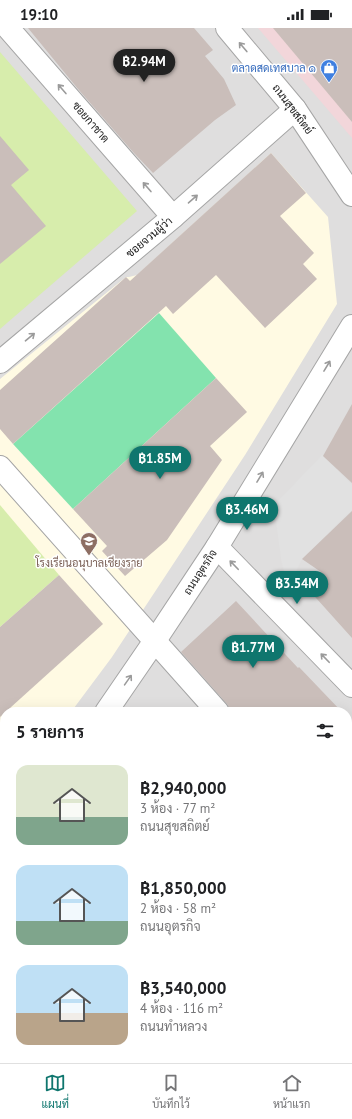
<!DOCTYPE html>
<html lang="th">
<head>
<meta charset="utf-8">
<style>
	body { margin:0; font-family:"PT Sans",Sarabun,sans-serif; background:#f2f2f2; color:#202124; height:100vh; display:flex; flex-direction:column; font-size:15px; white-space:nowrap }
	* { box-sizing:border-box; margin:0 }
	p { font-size:13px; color:#757577 }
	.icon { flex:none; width:22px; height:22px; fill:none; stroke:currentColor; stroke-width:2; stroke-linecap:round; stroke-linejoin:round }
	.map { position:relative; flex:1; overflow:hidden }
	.panel { position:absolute; left:0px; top:679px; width:352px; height:356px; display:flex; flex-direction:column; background:#fff; border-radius:16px 16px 0 0; box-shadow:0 4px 16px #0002 }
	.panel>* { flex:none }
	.price { position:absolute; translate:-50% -34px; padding:0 9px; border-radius:14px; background:#0f766e; color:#fff; font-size:13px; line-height:26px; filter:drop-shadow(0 1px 2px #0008) }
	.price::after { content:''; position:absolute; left:50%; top:24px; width:12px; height:9px; margin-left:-6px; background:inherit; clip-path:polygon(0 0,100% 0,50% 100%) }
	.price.current { background:#222; color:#fff }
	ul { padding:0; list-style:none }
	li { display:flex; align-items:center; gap:12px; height:100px; padding:0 16px }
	li span { display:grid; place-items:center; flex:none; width:112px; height:80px; border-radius:12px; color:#555 }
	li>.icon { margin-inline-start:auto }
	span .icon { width:48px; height:48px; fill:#fffc; stroke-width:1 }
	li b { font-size:17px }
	h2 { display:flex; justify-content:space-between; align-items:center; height:48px; padding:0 16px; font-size:17px }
	.status { display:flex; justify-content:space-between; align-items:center; height:28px; padding:0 20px; background:#fff; direction:ltr }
	.status svg { height:11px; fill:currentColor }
	.tab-bar { display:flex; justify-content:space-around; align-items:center; height:56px; border-top:1px solid #e0e0e0; background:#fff; font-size:11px; color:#757577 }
	.tab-bar a { display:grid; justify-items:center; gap:2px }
	.tab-bar .current { color:#0f766e }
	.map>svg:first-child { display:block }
</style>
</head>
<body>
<div class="status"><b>19:10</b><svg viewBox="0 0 49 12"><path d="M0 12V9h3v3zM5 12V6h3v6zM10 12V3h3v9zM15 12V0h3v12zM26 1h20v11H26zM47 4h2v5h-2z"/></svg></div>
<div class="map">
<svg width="352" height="1035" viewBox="0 0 352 1035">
	<rect width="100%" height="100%" fill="#f1ece7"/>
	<!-- residential -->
	<path fill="#dfdede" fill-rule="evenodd" d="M 0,0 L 352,0 L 352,1035 L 0,1035 ZM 5,684 L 347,684 L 347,1030 L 5,1030 Z"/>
	<!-- commercial -->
	<path fill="#f2d6da" d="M 258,0 L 352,0 L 352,110 Z"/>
	<!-- education -->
	<path fill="#fffae3" d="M 271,125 L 328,189 L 337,276 L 245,427 L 112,629 L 71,684 L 5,684 L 5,770 L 0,777 L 0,351 L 126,249 L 129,249 L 137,247 Z"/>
	<!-- grass -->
	<g fill="#d7edac">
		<path d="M 0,24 L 137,183 L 0,301 Z"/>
		<path d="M 0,477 L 59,547 L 0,599 Z"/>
		<path d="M 347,886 L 352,892 L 352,963 L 347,968 Z"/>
		<path d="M 238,1030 L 277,1030 L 271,1035 L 244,1035 Z"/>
	</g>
	<!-- park -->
	<path fill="#c9fcc4" d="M 352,1010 L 352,1035 L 325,1035 L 330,1030 L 347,1030 L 347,1015 Z"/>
	<!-- pitch -->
	<path fill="#83e3ae" d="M 159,285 L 216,350 L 73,481 L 13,416 Z"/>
	<!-- parking -->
	<path fill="#e1e1e1" d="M 322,427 L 352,457 L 352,482 L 302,531 L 288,560 L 281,531 L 274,477 Z"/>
	<!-- building -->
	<g fill="#cabeba">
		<path d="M 28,0 L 194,0 L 213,22 L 205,28 L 224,51 L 236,77 L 215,92 L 153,145 L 133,124 L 78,61 Z"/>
		<path d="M 273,0 L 352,0 L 352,94 Z"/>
		<path d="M 0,108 L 29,142 L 11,157 L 46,198 L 0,236 Z"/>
		<path d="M 271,125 L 306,165 L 280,188 L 314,225 L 303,236 L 317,251 L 265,300 L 216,247 L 173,286 L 166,278 L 13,416 L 0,401 L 0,362 L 126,249 L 130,253 Z"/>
		<path d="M 216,350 L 247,384 L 210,418 L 222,432 L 167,512 L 125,548 L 102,523 L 107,518 L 73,481 Z"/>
		<path d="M 352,376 L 352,455 L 323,428 Z"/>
		<path d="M 352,483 L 352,610 L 308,561 L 321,544 L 302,531 Z"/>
		<path d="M 59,547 L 103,596 L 0,689 L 0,599 Z"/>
		<path d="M 236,573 L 298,640 L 299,639 L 342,684 L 232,684 L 227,676 L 181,624 Z"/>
	</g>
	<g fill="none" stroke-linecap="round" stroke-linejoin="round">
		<defs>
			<g id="minor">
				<path d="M 8,0 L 173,189"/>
				<path d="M 227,0 L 295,81 L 352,167"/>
				<path d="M 0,334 L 173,189 L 295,81"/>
				<path d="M 0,439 L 218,684"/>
				<path d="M 217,519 L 352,658"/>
				<path d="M 106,684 L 154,614 L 217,519 L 352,298"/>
				<path d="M 347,828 L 352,834"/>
				<path d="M 0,837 L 5,829"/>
				<path d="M 0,851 L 5,856"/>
				<path d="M 347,1001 L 352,996"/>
				<path d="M 17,1030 L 23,1035"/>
				<path d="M 186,1030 L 191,1035"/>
				<path d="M 309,1035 L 315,1030"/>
			</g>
		</defs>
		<!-- minor casing -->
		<use href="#minor" stroke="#a5a5a5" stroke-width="24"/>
		<!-- minor -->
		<use href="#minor" stroke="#fff" stroke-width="22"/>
	</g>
	<!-- one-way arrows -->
	<defs><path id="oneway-shaft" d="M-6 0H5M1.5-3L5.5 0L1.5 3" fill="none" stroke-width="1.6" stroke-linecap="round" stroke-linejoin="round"/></defs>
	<g stroke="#9b9b9b">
		<use href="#oneway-shaft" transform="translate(243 19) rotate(-130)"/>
		<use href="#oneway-shaft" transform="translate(62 61) rotate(-131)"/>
		<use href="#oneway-shaft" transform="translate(147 159) rotate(-131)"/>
		<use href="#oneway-shaft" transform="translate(193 171) rotate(-41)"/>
		<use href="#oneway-shaft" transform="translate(30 309) rotate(-40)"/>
		<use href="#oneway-shaft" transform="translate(327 338) rotate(-59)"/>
		<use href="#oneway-shaft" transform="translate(260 449) rotate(-59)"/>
		<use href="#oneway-shaft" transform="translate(234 537) rotate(-134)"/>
		<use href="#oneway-shaft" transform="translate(325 630) rotate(-134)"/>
		<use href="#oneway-shaft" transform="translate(128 652) rotate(-55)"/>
	</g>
	<!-- icons -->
	<defs>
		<symbol id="shop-pin" viewBox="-11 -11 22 30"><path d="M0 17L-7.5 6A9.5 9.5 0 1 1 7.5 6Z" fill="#3f7fe0" stroke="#fff"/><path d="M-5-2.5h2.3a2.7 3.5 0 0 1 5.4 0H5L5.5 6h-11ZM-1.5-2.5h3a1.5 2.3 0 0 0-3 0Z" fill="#fff"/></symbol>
		<symbol id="school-pin" viewBox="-11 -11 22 30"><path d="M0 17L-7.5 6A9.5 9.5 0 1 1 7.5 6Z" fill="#8d6e63" stroke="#fff"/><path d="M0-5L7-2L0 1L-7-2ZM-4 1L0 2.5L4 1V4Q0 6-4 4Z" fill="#fff"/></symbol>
	</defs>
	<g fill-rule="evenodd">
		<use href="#shop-pin" x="319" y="30" width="20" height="27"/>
		<use href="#school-pin" x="79" y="503" width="20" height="27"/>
	</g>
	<g text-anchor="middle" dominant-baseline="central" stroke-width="3" stroke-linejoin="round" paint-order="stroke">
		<!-- shop labels -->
		<g font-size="11" fill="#366cbe" stroke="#fff" text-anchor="end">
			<text x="316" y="40">ตลาดสดเทศบาล ๑</text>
		</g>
		<!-- street labels -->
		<g font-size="11" fill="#212121" stroke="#fff">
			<text transform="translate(293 81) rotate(53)">ถนนสุขสถิตย์</text>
			<text transform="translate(91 94) rotate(49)">ซอยกาชาด</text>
			<text transform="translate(149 209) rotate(-40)">ซอยจวนผู้ว่า</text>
			<text transform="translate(200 544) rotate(-57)">ถนนอุตรกิจ</text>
		</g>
		<!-- education labels -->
		<g font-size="11" fill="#785e54" stroke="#fff">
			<text x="89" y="535">โรงเรียนอนุบาลเชียงราย</text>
		</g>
	</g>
</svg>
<b class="price current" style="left:144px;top:55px">฿2.94M</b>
<b class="price" style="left:160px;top:452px">฿1.85M</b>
<b class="price" style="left:247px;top:503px">฿3.46M</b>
<b class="price" style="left:297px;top:577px">฿3.54M</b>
<b class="price" style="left:253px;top:641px">฿1.77M</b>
<section class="panel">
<h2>5 รายการ<svg class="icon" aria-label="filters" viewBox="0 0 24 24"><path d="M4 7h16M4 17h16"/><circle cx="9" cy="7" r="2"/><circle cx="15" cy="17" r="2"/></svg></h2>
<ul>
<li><span style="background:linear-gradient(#dfe7d0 65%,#7fa58c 0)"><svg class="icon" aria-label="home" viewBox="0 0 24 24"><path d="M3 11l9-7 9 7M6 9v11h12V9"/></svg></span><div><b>฿2,940,000</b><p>3 ห้อง · 77 m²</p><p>ถนนสุขสถิตย์</p></div></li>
<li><span style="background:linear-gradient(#bfe0f5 70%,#7fa58c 0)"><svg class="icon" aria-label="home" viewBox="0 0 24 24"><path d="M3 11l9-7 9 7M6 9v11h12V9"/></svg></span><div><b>฿1,850,000</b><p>2 ห้อง · 58 m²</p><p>ถนนอุตรกิจ</p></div></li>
<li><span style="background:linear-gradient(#bfe0f5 60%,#b9a48a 0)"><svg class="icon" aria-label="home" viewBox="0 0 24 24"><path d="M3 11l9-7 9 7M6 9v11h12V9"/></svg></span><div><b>฿3,540,000</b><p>4 ห้อง · 116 m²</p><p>ถนนทำหลวง</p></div></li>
</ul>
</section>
</div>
<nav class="tab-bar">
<a class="current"><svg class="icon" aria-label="map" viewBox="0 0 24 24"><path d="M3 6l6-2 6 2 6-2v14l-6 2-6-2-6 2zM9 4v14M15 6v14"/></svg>แผนที่</a>
<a><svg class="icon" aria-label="saved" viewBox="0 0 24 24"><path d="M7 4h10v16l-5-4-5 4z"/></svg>บันทึกไว้</a>
<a><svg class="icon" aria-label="home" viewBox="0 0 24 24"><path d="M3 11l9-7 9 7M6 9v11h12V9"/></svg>หน้าแรก</a>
</nav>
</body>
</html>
